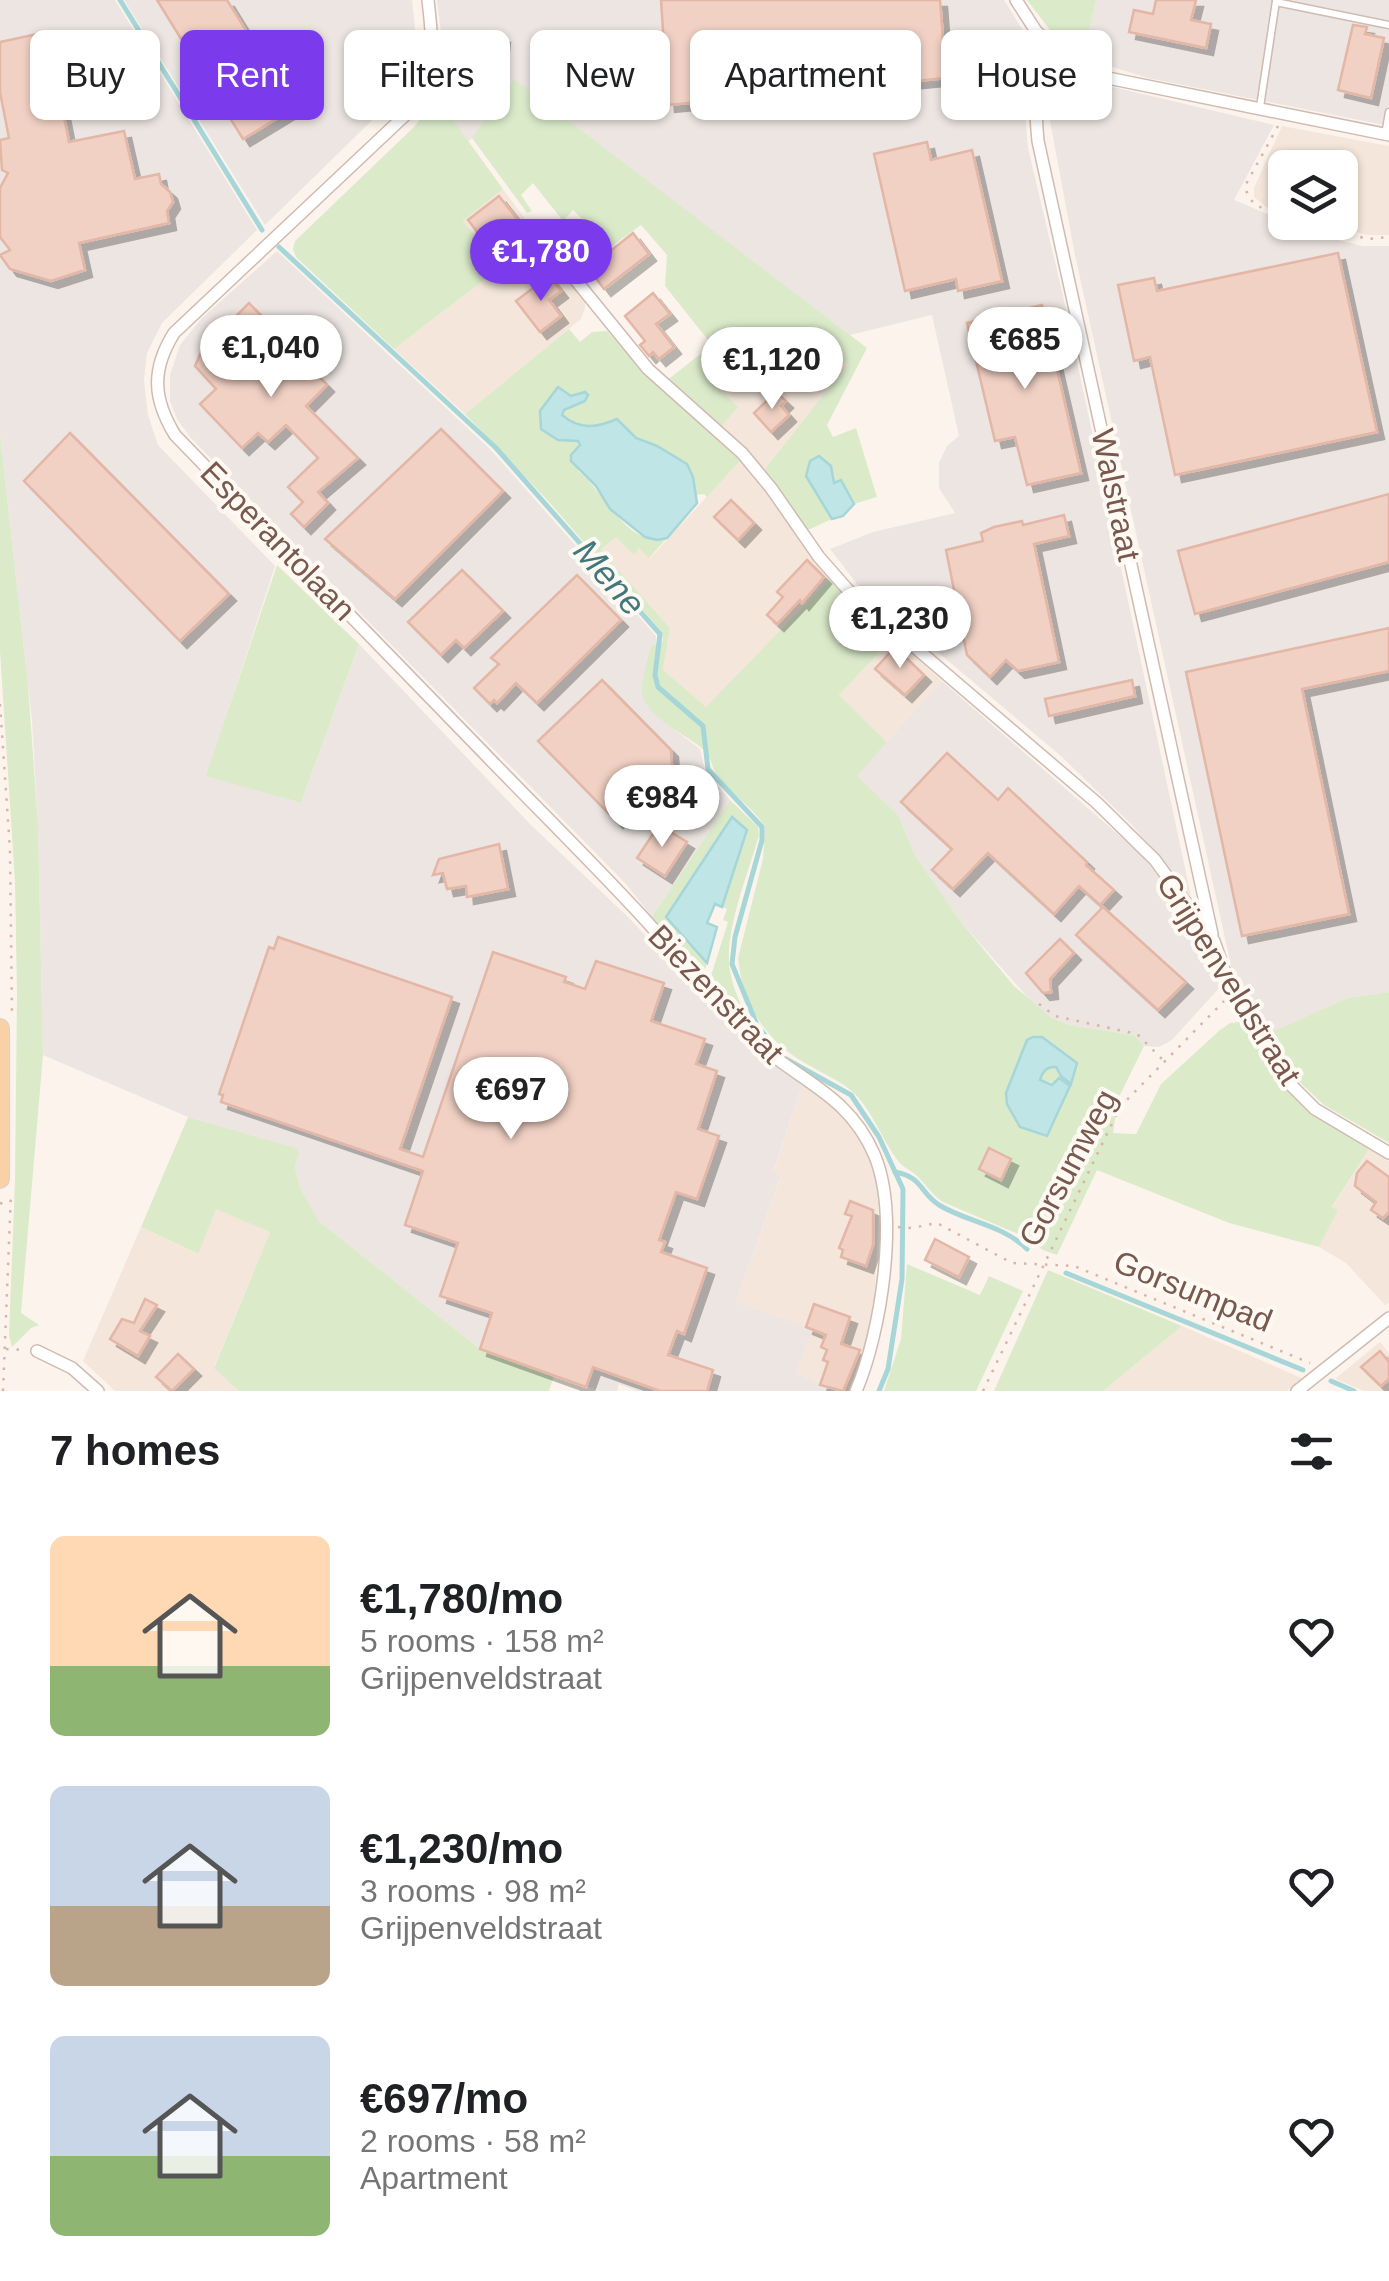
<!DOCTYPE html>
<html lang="en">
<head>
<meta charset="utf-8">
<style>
	body { margin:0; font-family:Helvetica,sans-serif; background:#f2f2f2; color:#202124; height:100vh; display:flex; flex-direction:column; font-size:38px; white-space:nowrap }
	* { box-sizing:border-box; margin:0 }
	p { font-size:32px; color:#757577 }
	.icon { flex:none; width:55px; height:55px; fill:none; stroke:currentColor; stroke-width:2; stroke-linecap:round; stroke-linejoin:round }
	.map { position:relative; height:1391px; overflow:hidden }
	.panel { display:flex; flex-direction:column; background:#fff; flex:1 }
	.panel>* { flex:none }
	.hud { position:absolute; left:30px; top:30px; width:1330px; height:90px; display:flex; gap:20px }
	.buttons { position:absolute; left:1268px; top:150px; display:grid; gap:20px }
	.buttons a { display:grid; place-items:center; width:90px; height:90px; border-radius:15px; background:#fff; box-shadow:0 2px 8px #0004; font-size:50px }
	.price { position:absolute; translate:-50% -85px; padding:0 22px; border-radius:35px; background:#fff; color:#222; font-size:32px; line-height:65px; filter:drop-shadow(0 2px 5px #0008) }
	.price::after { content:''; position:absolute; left:50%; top:60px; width:30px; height:22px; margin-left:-15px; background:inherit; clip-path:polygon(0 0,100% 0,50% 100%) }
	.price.active { background:#7c3aed; color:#fff }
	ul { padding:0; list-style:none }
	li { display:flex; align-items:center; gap:30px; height:250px; padding:0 50px }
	li span { display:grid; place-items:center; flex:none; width:280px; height:200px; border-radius:15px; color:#555 }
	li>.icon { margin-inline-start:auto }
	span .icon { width:120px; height:120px; fill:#fffc; stroke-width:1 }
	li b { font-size:42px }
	h2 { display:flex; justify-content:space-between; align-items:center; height:120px; padding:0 50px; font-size:42px }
	.tag { padding:0 35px; border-radius:15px; background:#fff; box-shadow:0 2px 8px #0004; font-size:35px; line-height:90px }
	.tag.active { background:#7c3aed; color:#fff }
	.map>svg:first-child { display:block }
</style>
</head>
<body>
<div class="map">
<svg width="1389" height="1391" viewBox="0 0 1389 1391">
	<defs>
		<filter id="shadow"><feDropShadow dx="7" dy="7" stdDeviation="0" flood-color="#0004"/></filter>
	</defs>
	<rect width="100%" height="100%" fill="#fcf4ec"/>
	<!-- residential -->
	<g fill="#f4e6da">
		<path d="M 1282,126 L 1389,146 L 1389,235 L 1367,235 L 1321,223 L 1340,222 L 1340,168 L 1285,168 L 1285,212 L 1266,207 L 1254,197 L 1254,188 Z"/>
		<path d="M 503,189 L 585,301 L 585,308 L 581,319 L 465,414 L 394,349 L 501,267 L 463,221 Z"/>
		<path d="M 793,326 L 849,363 L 764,470 L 720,428 L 718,388 L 736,368 L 750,380 Z"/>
		<path d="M 740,461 L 771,496 L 830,579 L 706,708 L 663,670 L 670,628 L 601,550 L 616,537 L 634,554 L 639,548 L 650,558 Z"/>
		<path d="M 894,637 L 942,681 L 887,742 L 839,695 Z"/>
		<path d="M 803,1082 L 843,1113 L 866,1146 L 875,1172 L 879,1201 L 874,1311 L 854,1391 L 837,1391 L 796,1373 L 811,1329 L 736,1302 L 781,1177 L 773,1173 Z"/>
		<path d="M 1369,1149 L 1389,1161 L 1389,1302 L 1385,1305 L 1346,1263 L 1319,1247 L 1337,1211 L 1332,1208 Z"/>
		<path d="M 216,1208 L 270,1232 L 214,1367 L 239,1391 L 115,1391 L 83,1361 L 141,1227 L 197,1254 Z"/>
		<path d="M 1182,1326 L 1302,1378 L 1287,1391 L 1103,1391 Z"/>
		<path d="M 1380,1342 L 1389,1353 L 1389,1391 L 1364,1391 L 1335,1379 Z"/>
	</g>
	<!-- industrial -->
	<g fill="#ece5e1">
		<path d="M 0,0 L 115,0 L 257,230 L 162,323 L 147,353 L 144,380 L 148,415 L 158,445 L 275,566 L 207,776 L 301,803 L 359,644 L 530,824 L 628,917 L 763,1059 L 803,1082 L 773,1172 L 781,1176 L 736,1302 L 812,1329 L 796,1373 L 837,1391 L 637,1391 L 619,1384 L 617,1391 L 600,1391 L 480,1349 L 319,1221 L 300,1188 L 295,1167 L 298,1154 L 296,1148 L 188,1117 L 43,1055 L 38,824 L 32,720 L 0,435 Z"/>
		<path d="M 124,0 L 412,0 L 417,47 L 412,73 L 402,91 L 265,225 Z"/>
		<path d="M 437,0 L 1004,0 L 1035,50 L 1024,98 L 1028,148 L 1063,296 L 1191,896 L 1132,825 L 1062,757 L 857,584 L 830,549 L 873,532 L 955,513 L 939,488 L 939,463 L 947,446 L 959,436 L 932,315 L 850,335 L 641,177 L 472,138 L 468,142 L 446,112 L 454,103 L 441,92 L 441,32 Z"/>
		<path d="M 1096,0 L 1389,0 L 1389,126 L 1148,78 L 1083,58 Z"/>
		<path d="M 1063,79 L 1079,79 L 1274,125 L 1234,200 L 1321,236 L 1363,246 L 1389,246 L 1389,992 L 1348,998 L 1266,1034 L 1242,994 L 1232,970 L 1075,255 L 1047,105 L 1049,89 Z"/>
		<path d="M 277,251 L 490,449 L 656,636 L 656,644 L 651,647 L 643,688 L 647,703 L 659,718 L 700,749 L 705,770 L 730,800 L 652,917 L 626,884 L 363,616 L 191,438 L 177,419 L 170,401 L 170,375 L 180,345 L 202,318 Z"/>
		<path d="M 942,681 L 1144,857 L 1179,903 L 1206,947 L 1220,987 L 1172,1040 L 1159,1047 L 1144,1046 L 1134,1035 L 1069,1025 L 1052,1018 L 1030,1000 L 961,922 L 933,882 L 916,857 L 898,815 L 856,776 Z"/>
	</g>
	<!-- green -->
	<g fill="#dbebca" fill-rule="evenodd">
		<path d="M 1027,0 L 1096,0 L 1083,58 L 1050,30 Z"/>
		<path d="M 514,79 L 867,348 L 827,425 L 833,437 L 856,428 L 877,497 L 854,504 L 841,481 L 834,485 L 810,461 L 806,477 L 832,519 L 808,530 L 764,470 L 848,364 L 793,327 L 750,380 L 735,368 L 718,388 L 738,407 L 720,428 L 666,381 L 712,345 L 665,286 L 667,255 L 641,225 L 611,247 L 573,210 L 563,221 L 533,183 L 521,195 L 532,211 L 527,213 L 472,138 Z"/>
		<path d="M 441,92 L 454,103 L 447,112 L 503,189 L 463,221 L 501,267 L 394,349 L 296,257 L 293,249 L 295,241 L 415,126 Z"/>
		<path d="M 569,329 L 580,342 L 592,332 L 607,331 L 646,374 L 740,461 L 707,497 L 704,494 L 695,495 L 693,477 L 657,446 L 636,438 L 617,419 C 595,428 581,429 562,416 L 564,410 L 579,404 L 578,393 L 571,396 L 563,392 L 540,411 L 541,429 L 568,441 L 578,441 L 578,471 C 604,490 626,549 667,538 L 649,558 L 639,548 L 634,555 L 616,537 L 601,550 L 670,628 L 663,670 L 706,707 L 830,579 L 894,637 L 839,695 L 887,742 L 857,776 L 898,815 L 916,857 L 961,922 L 1014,986 L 1052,1018 L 1069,1025 L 1134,1035 L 1144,1046 L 1118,1099 L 1113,1133 L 1136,1134 L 1161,1084 L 1220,1030 L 1230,1023 L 1239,1022 L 1250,1032 L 1304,1108 L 1369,1149 L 1332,1207 L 1338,1210 L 1319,1247 L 1229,1223 L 1097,1170 L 1057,1255 L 1043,1250 L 1023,1236 L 943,1202 C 931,1194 926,1184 916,1175 C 910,1170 903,1167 898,1161 C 883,1141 874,1115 857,1096 C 845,1083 827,1076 812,1067 C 768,1044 743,1008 738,958 L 763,859 L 765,827 C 753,807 732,795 718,776 C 713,770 712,762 708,755 C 699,739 645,721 642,692 C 641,679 648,659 651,646 L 663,641 L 662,632 L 549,502 L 465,414 ZM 1033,1037 L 1042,1037 L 1077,1063 L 1060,1071 L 1057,1067 C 1047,1066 1042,1072 1040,1080 L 1070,1087 L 1047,1136 L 1020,1127 L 1007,1104 L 1007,1093 L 1027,1040 Z"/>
		<path d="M 0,435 L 28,685 L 38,824 L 43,1055 L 21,1313 L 39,1325 L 31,1328 L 12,1347 L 9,1335 L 15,1180 L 17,994 L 15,882 L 0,651 Z"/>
		<path d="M 277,565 L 359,644 L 301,803 L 206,776 Z"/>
		<path d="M 730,800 L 758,827 L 759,835 C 749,872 723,933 730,971 C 734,994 746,1015 757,1035 L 709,982 L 728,922 L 723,920 L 727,909 L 722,907 L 747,830 L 666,917 L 707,963 L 703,975 L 652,917 Z"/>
		<path d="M 1389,992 L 1389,1143 L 1324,1105 L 1292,1075 L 1266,1034 L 1348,998 Z"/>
		<path d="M 188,1117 L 296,1148 L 299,1153 L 295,1167 L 300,1188 L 319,1221 L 480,1349 L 554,1376 L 549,1391 L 239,1391 L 214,1368 L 270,1232 L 216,1209 L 198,1254 L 141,1227 Z"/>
		<path d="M 907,1264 L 980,1295 L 989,1276 L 1023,1291 L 976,1391 L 884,1391 L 901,1339 Z"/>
		<path d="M 1048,1270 L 1182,1326 L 1103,1391 L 994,1391 Z"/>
	</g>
	<!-- water -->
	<g fill="#c0e5e6" stroke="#a6d6d8" stroke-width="2.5">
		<path d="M 558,387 L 571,396 L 585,392 L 588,395 L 585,401 L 564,410 L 562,415 C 580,430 596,428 617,419 L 636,438 L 657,446 L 687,464 L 693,477 L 697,503 L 667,538 L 657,540 L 645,537 L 610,509 L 596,486 L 571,461 L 571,455 L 580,445 L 578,441 L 558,440 L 541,429 L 540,411 Z"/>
		<path d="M 819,456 L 831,466 L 834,483 L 841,480 L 854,504 L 843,516 L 832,519 L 806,476 L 810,461 Z"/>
		<path d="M 732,817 L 747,830 L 722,907 L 715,904 L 707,923 L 717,927 L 707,963 L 666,917 Z"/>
		<path d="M 1033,1037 L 1042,1037 L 1077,1063 L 1071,1084 L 1061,1076 L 1056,1067 C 1047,1066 1042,1072 1040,1080 L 1052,1085 L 1059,1078 L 1070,1086 L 1047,1136 L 1020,1127 L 1007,1104 L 1006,1093 L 1027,1040 Z"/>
	</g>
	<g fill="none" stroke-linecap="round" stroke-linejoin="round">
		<!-- stream -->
		<g stroke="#a6d6d8" stroke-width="5">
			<path d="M 120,0 L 262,230"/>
			<path d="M 279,247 L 496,448 L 660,634 L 655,675 L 658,687 L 703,726 L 708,769 L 762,827 L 762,840 L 735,937 L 732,964 L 757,1025 L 778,1052"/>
			<path d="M 786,1059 L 851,1095 L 879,1137 L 903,1189 L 902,1279 L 888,1369 L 879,1391"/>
			<path d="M 895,1172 C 923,1177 919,1192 939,1205 C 967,1222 1003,1225 1027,1249"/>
			<path d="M 1066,1273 L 1303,1370"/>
			<path d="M 1331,1381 L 1354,1391"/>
		</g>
	</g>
	<!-- building -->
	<g fill="#f1d1c4" stroke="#e4b6a5" stroke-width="2.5" filter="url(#shadow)">
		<path d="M 157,0 L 227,0 L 294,108 L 243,139 Z"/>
		<path d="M 661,0 L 940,0 L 946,78 L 668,105 Z"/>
		<path d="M 1156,0 L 1196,0 L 1191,20 L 1211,24 L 1206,48 L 1129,32 L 1134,10 L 1153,14 Z"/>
		<path d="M 1353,25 L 1367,27 L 1365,34 L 1384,38 L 1371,98 L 1338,90 Z"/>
		<path d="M 47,32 L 69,142 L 124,131 L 135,179 L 159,174 L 161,184 L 170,192 L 173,202 L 167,211 L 169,223 L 79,243 L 85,270 L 51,281 L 10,269 L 0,255 L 10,250 L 0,237 L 0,188 L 8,173 L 2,170 L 0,140 L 9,138 L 0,92 L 0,42 Z"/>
		<path d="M 465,33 L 503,36 L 497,85 L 460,82 Z"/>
		<path d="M 927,142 L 931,160 L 972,150 L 1002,281 L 958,291 L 956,279 L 905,291 L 874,154 Z"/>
		<path d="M 499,196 L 527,232 L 496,256 L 468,220 Z"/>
		<path d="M 633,233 L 649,254 L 604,289 L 586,265 L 601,253 L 604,256 Z"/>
		<path d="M 1338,253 L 1377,432 L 1175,475 L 1150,357 L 1134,361 L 1118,285 L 1154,278 L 1157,291 Z"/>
		<path d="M 549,276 L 561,291 L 549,300 L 561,316 L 540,332 L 516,301 Z"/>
		<path d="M 653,293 L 670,314 L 656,324 L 674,347 L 659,359 L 653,352 L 649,356 L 640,345 L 645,341 L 625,316 Z"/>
		<path d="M 249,303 L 327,385 L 306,406 L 358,458 L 318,492 L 328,503 L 304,527 L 291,514 L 303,502 L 288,487 L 318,458 L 286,425 L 268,442 L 258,433 L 242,448 L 200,404 L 216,389 L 195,366 L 202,350 Z"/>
		<path d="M 1042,305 L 1081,473 L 1027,485 L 1015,437 L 995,441 L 967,323 Z"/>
		<path d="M 776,392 L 786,401 L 781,406 L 789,415 L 771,432 L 754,413 Z"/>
		<path d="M 441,429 L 503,491 L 395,599 L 325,539 Z"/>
		<path d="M 70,433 L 229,594 L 180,641 L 24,481 Z"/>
		<path d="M 1389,494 L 1389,562 L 1195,614 L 1178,551 Z"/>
		<path d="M 731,500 L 754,523 L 738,540 L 714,517 Z"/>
		<path d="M 1064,515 L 1069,536 L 1034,544 L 1059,662 L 1018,671 L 1006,660 L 990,677 L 967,655 L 946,550 L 983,541 L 981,533 L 994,527 L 1022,521 L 1023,525 Z"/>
		<path d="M 807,560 L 824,577 L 802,603 L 800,600 L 777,624 L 767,615 L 783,597 L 777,592 Z"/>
		<path d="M 462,570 L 503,611 L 464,648 L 456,640 L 441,655 L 408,622 Z"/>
		<path d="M 577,575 L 621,620 L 537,703 L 516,683 L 497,703 L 494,700 L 490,704 L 474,688 L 499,664 L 491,658 Z"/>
		<path d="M 1389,628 L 1389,671 L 1302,689 L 1349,914 L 1242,936 L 1186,672 Z"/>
		<path d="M 895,647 L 924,675 L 905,695 L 875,669 Z"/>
		<path d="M 602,680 L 671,750 L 672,766 L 616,821 L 538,741 Z"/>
		<path d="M 1132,680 L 1135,696 L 1049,716 L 1045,699 Z"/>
		<path d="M 947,753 L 998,800 L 1008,788 L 1087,862 L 1086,865 L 1114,890 L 1100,905 L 1079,886 L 1054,914 L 988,853 L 953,889 L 932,870 L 952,849 L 901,802 Z"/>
		<path d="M 659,825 L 687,842 L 665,876 L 637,858 Z"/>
		<path d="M 499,844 L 508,889 L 467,897 L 466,886 L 447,889 L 443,873 L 433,875 L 439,859 Z"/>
		<path d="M 1103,907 L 1186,982 L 1158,1010 L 1076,935 Z"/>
		<path d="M 278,937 L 452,997 L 400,1149 L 423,1157 L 493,952 L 566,977 L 564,982 L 585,989 L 596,961 L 664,983 L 651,1021 L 705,1039 L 696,1064 L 717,1071 L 698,1129 L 719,1136 L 697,1199 L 676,1192 L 659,1240 L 665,1242 L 661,1252 L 707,1268 L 684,1334 L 677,1331 L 668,1355 L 713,1370 L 707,1391 L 660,1391 L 593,1367 L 586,1387 L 480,1349 L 492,1313 L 440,1296 L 458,1243 L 405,1225 L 423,1171 L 221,1102 L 223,1095 L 219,1094 L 269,947 L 274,949 Z"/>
		<path d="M 1060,939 L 1074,953 L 1050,979 L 1051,992 L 1043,993 L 1026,973 Z"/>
		<path d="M 989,1148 L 1011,1159 L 1001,1180 L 979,1169 Z"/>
		<path d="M 1367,1161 L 1389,1177 L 1389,1212 L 1383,1218 L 1371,1210 L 1376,1202 L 1355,1186 L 1357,1173 Z"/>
		<path d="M 850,1201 L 873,1210 L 873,1245 L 866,1266 L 841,1257 L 843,1250 L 839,1248 L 852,1216 L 845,1214 Z"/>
		<path d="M 935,1239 L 969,1257 L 959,1277 L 925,1260 Z"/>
		<path d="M 145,1299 L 157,1305 L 140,1331 L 150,1336 L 138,1356 L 110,1339 L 122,1319 L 134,1323 Z"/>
		<path d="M 814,1304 L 850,1317 L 841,1344 L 860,1350 L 843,1391 L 820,1385 L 828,1362 L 823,1360 L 827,1350 L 821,1347 L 826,1335 L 806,1327 Z"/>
		<path d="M 1380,1351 L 1389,1362 L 1389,1379 L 1381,1386 L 1361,1367 Z"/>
		<path d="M 178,1354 L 194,1369 L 172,1391 L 156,1377 Z"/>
	</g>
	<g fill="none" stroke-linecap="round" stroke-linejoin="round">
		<defs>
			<g id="service">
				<path d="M 1276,2 L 1389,25"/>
				<path d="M 1260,107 L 1276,1"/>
				<path d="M 1385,135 L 1389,112"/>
			</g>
			<g id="minor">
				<path d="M 428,0 C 433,43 436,65 416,105 L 174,333 C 151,370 153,399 175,435 C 277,540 379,646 481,750 C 534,805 588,858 639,913 C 675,952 709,993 746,1031 C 791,1080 846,1089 874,1154 C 900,1214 881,1333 856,1391"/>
				<path d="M 1016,0 L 1036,31 L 1059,53 L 1108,78 L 1389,135"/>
				<path d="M 1059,53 C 1035,89 1034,99 1038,141 L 1212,934"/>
				<path d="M 539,235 L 648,369 L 742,453 L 771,488 L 819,557 L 848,590 L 1097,803 L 1155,860 L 1214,941 L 1232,992 L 1291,1085 L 1315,1109 L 1389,1153"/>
				<path d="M 37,1351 L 72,1368 L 98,1391"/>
				<path d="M 1297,1391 L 1389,1318"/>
			</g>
			<path id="primary" d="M 0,1028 L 0,1179"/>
		</defs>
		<!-- service casing -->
		<use href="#service" stroke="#cfbbb1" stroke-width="9"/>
		<!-- minor casing -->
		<use href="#minor" stroke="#cfbbb1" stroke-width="14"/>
		<!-- primary casing -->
		<use href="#primary" stroke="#d9d1cd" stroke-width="20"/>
		<!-- path -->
		<g stroke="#d7b4a6" stroke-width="2.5" stroke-dasharray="2.5 8" stroke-linecap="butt">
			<path d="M 1278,126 L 1245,186 C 1250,208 1264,209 1285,215"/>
			<path d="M 1310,222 L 1367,239 L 1389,237"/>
			<path d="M 0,704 L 10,850 L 12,1015"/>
			<path d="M 1039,1004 L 1055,1016 L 1137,1034 L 1163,1060"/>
			<path d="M 0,1203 L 9,1206"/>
			<path d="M 898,1227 L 912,1228 L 937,1223 L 1012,1263 L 1074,1266 L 1310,1363"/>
			<path d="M 6,1349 L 23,1350"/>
			<path d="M 3,1391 L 11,1193"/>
			<path d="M 983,1391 L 1120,1107 L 1224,1001"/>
		</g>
		<!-- service -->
		<use href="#service" stroke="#fff" stroke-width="6"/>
		<!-- minor -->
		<use href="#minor" stroke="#fff" stroke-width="11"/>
		<!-- primary -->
		<use href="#primary" stroke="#f8d1a7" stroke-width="18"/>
	</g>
	<g text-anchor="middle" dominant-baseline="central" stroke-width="8" stroke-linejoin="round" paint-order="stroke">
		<!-- street labels -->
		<g font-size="32" fill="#78594e" stroke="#fff9f3">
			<text transform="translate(1116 495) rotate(78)">Walstraat</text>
			<text transform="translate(278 541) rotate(46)">Esperantolaan</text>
			<text transform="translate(1229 979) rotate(58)">Grijpenveldstraat</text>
			<text transform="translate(716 994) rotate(46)">Biezenstraat</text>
			<text transform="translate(1068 1168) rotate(-62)">Gorsumweg</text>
			<text transform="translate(1193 1291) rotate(22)">Gorsumpad</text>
		</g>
		<!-- water labels -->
		<g font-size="35" font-style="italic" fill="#42787c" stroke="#fff9f3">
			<text transform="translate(610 577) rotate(49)">Mene</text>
		</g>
	</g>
</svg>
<div class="buttons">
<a><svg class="icon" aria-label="layers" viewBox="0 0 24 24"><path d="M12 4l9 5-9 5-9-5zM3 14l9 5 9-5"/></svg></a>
</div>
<b class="price active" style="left:541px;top:304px">€1,780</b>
<b class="price" style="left:1025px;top:392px">€685</b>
<b class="price" style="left:271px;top:400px">€1,040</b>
<b class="price" style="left:772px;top:412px">€1,120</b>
<b class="price" style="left:900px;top:671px">€1,230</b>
<b class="price" style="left:662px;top:850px">€984</b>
<b class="price" style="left:511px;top:1142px">€697</b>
<div class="hud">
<a class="tag">Buy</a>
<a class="tag active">Rent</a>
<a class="tag">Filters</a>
<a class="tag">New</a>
<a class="tag">Apartment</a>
<a class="tag">House</a>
</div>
</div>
<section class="panel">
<h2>7 homes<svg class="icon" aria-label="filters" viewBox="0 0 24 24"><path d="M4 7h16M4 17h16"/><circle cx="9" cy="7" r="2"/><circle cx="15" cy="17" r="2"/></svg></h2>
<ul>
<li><span style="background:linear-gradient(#ffd9b3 65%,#8fb573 0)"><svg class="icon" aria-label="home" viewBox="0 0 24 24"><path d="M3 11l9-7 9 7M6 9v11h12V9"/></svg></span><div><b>€1,780/mo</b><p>5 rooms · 158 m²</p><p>Grijpenveldstraat</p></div><svg class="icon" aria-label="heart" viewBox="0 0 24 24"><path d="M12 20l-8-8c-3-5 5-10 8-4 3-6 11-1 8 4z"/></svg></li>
<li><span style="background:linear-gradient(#c9d6e8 60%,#b9a48a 0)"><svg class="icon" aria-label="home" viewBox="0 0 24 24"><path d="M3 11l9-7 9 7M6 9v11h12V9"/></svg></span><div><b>€1,230/mo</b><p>3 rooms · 98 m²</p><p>Grijpenveldstraat</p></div><svg class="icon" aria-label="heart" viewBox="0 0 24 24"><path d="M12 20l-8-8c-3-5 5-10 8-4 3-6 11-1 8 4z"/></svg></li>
<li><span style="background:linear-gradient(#c9d6e8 60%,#8fb573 0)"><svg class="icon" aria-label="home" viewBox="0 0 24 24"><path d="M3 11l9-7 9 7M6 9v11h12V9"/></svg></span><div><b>€697/mo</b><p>2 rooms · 58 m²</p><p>Apartment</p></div><svg class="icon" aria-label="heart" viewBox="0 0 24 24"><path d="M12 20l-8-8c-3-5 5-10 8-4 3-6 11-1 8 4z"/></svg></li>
</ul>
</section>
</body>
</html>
